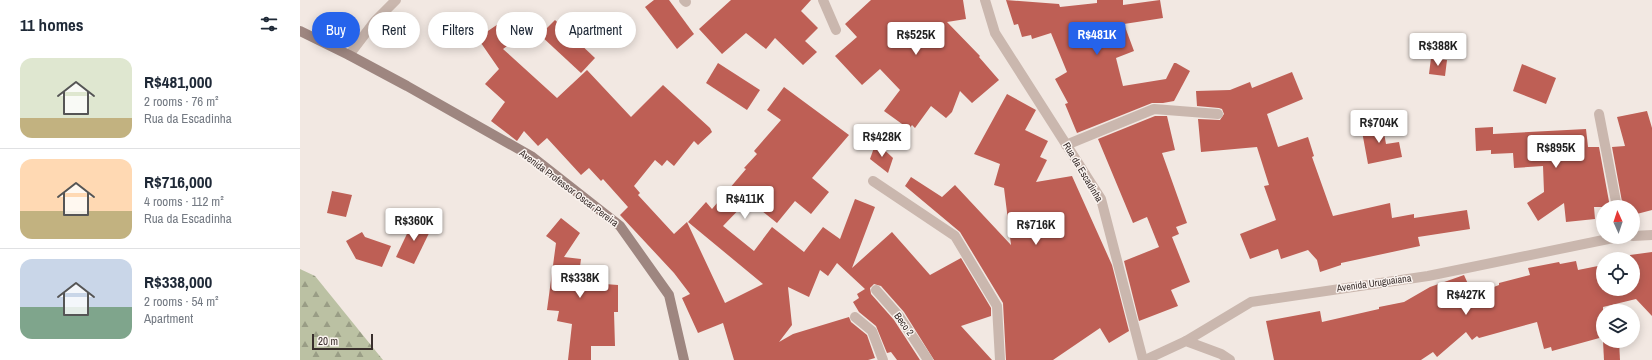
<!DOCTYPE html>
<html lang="en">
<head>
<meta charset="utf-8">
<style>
	body { margin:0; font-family:"Archivo Narrow",sans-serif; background:#f6f6f7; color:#1f2937; height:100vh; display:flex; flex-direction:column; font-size:15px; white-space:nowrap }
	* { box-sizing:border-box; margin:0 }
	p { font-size:13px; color:#747a83 }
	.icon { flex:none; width:22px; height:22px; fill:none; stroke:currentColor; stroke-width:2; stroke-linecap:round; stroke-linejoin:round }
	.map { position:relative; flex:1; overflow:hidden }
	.side { display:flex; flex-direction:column; background:#fff; width:300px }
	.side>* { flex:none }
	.hud { position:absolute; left:12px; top:12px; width:380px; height:36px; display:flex; gap:8px }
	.needle { width:26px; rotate:357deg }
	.buttons { position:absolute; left:1296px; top:200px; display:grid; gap:8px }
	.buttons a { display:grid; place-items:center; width:44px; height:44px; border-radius:50%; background:#fff; box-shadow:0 2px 10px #0003; font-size:20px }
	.scale { position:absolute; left:12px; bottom:10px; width:61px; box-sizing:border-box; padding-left:4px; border:2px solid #392e2c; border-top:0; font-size:11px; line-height:14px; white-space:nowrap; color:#392e2c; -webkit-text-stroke:3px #faf3ef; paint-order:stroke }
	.price { position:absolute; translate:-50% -34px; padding:0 9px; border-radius:4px; background:#fff; color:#222; font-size:13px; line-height:26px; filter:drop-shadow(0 1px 2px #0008) }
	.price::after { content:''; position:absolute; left:50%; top:24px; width:12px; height:9px; margin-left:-6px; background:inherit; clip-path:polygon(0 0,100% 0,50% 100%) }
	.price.selected { background:#2563eb; color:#fff }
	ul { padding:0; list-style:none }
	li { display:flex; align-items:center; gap:12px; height:100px; padding:0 20px }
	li+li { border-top:1px solid #e0e1e3 }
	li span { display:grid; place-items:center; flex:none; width:112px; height:80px; border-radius:12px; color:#555 }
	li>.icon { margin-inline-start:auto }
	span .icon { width:48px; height:48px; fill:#fffc; stroke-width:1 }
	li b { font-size:17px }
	h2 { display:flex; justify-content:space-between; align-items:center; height:48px; padding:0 20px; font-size:17px }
	.chip { padding:0 14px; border-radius:18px; background:#fff; box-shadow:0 2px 10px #0003; font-size:14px; line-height:36px }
	.chip.selected { background:#2563eb; color:#fff }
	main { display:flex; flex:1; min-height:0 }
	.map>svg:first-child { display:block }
</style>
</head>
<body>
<main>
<section class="side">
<h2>11 homes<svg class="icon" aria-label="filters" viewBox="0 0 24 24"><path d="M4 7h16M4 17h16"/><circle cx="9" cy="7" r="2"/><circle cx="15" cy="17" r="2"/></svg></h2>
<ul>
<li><span style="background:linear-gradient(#dfe7d0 75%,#c2b280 0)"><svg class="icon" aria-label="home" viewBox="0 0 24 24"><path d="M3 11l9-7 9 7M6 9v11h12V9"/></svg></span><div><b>R$481,000</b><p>2 rooms · 76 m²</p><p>Rua da Escadinha</p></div></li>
<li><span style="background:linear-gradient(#ffd9b3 65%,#c2b280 0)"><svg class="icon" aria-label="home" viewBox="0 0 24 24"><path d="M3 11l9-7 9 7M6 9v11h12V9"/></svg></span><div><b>R$716,000</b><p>4 rooms · 112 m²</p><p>Rua da Escadinha</p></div></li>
<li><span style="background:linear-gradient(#c9d6e8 60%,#7fa58c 0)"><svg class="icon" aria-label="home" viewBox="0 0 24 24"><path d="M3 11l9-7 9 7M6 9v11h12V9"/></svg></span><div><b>R$338,000</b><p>2 rooms · 54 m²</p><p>Apartment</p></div></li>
</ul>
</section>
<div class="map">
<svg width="1352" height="360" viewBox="0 0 1352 360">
	<defs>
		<pattern id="forest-firs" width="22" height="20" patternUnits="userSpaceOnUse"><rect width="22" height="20" fill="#bbc1a3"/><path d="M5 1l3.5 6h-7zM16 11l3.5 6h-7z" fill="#999d85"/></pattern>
	</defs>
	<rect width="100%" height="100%" fill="#f2e8e2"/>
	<!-- forest -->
	<path fill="url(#forest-firs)" d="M 0,269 L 15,276 L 83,360 L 0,360 Z"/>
	<!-- building -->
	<g fill="#be5f55">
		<path d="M 354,0 L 369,0 L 394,34 L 377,49 L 345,7 Z"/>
		<path d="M 431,0 L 511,0 L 501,11 L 518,28 L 505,41 L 517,52 L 503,65 L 475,38 L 466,49 L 446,33 L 422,54 L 399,29 Z"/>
		<path d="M 571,0 L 663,0 L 666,19 L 647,22 L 680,56 L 679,57 L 699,80 L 672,103 L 660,91 L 652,112 L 646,118 L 631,106 L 615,128 L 612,125 L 609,129 L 584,111 L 600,90 L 580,69 L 562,85 L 535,56 L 557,37 L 545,24 Z"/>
		<path d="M 706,0 L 759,4 L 760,7 L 797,3 L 797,0 L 823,0 L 823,5 L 860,0 L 863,18 L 824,24 L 834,51 L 816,58 L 823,86 L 866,79 L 874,63 L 876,63 L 890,71 L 874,101 L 863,103 L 852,103 L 777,133 L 765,104 L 768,103 L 755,79 L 767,72 L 751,33 L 732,39 L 731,35 L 722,37 L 718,24 L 714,25 Z"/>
		<path d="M 204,20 L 217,39 L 203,49 L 257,98 L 287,70 L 331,117 L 363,85 L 410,128 L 412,132 L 398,145 L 394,141 L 374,166 L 367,160 L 362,166 L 355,160 L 334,186 L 340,193 L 338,195 L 374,234 L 387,222 L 425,303 L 463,284 L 388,222 L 406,202 L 412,209 L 446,169 L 444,168 L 457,154 L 454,151 L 481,120 L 467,110 L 484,87 L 549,135 L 512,178 L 529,192 L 511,214 L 495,201 L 477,223 L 448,200 L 423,226 L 454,251 L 472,227 L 504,252 L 523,227 L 540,239 L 555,199 L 575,207 L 552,268 L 592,232 L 630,275 L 661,258 L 691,308 L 691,316 L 661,326 L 692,360 L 634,360 L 604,312 L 581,286 L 574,284 L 570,288 L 571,294 L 594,320 L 620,360 L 597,360 L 591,352 L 587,353 L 576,326 L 559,312 L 553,302 L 559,298 L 557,294 L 565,289 L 537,263 L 528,276 L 520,270 L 509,297 L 488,287 L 492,325 L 479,342 L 493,334 L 549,317 L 551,322 L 567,335 L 575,358 L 568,360 L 434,360 L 423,323 L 398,333 L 382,298 L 390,294 L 374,273 L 320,215 L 328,207 L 303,179 L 301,181 L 289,168 L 281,175 L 247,138 L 238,146 L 224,131 L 217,141 L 191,121 L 205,102 L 185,84 L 199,69 L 172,30 L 177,25 L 185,33 Z"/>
		<path d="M 255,20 L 295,58 L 281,73 L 240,35 Z"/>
		<path d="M 1131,58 L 1147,60 L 1145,76 L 1129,74 Z"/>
		<path d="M 418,63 L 460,90 L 447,110 L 406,83 Z"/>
		<path d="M 1222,64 L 1256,78 L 1246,104 L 1213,91 Z"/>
		<path d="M 992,72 L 1003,99 L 967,114 L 978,147 L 1008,137 L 1014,156 L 1012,157 L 1033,216 L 1090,203 L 1092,218 L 1114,214 L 1114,218 L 1167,210 L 1170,229 L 1118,237 L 1120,246 L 1041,263 L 1041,265 L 1020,272 L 1017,260 L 1008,250 L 981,259 L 978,249 L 950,259 L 940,234 L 976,220 L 964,186 L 969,185 L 957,147 L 901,152 L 898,119 L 920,120 L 924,114 L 922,109 L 919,108 L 897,106 L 896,91 L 930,90 L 950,82 L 952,88 Z"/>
		<path d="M 707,94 L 736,110 L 725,130 L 748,141 L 740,157 L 747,160 L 736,182 L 772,176 L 812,265 L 829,331 L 809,343 L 800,328 L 753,360 L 706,360 L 703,303 L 660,232 L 605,186 L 611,177 L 642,197 L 655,185 L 711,245 L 704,188 L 694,185 L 700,164 L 674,154 Z"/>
		<path d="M 1347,111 L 1352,128 L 1352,210 L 1333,215 L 1333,207 L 1323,207 L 1312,147 L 1325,146 L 1317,117 Z"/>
		<path d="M 855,116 L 867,116 L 875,150 L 862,153 L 887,223 L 876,227 L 879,234 L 872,237 L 890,282 L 871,290 L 878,306 L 839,321 L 824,261 L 859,247 L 847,217 L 833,223 L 798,139 Z"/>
		<path d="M 1082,122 L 1086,144 L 1099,142 L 1102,157 L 1068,164 L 1061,126 Z"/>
		<path d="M 1193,127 L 1193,134 L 1286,129 L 1288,147 L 1299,147 L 1310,207 L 1294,207 L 1295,219 L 1266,222 L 1264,203 L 1238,221 L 1227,203 L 1244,192 L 1243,166 L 1214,168 L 1213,153 L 1191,154 L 1191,150 L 1176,151 L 1175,128 Z"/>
		<path d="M 576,142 L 593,158 L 588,173 L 570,159 Z"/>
		<path d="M 32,191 L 52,195 L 46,217 L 27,213 Z"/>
		<path d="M 261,218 L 280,233 L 264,257 L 281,259 L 278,282 L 318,285 L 318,312 L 314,312 L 315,346 L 291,346 L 291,360 L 268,360 L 272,324 L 257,321 L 259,311 L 247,310 L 256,243 L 246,236 Z"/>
		<path d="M 114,219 L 132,227 L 114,264 L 96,257 Z"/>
		<path d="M 62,232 L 65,237 L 91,246 L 82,267 L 56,259 L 46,241 Z"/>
		<path d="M 1352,252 L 1352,316 L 1336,299 L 1303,307 L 1303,337 L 1252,351 L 1251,347 L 1244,349 L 1237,322 L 1179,338 L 1177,336 L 1172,340 L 1166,332 L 1137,357 L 1133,352 L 1121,360 L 974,360 L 966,321 L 1020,311 L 1022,322 L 1079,309 L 1079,307 L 1104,302 L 1130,287 L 1164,275 L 1173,295 L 1199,285 L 1199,283 L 1230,275 L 1228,268 L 1259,262 L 1260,264 L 1276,261 L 1278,270 L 1303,265 L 1303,289 L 1333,289 L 1333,259 L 1330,259 L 1330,255 Z"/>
		<path d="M 1303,341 L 1319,341 L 1320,360 L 1304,360 Z"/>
	</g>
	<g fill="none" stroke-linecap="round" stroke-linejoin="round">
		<!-- service -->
		<g stroke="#cab7ae" stroke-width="10">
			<path d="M 384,0 L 386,2"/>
			<path d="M 523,0 L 536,30"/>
			<path d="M 1299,114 L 1317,207"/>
			<path d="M 766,145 L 854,109 L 918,114"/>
			<path d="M 573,181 L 655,236 L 697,306 L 700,360"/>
			<path d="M 576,290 L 599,316 L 628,360"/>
			<path d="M 555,317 L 572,331 L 583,360"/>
		</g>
		<!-- minor -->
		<g stroke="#cab7ae" stroke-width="10">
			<path d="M 685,0 L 695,33 L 801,199 L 843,360"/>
			<path d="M 49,55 L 75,21 L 96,0"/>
			<path d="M 1333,236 L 1352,235"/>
			<path d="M 886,341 L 951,302 L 1128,276 L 1318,237"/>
		</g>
		<!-- tertiary -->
		<path stroke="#cab7ae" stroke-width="10" d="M 845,360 L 886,341 L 921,354 L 930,360"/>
		<!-- secondary -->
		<path stroke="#9e8680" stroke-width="10" d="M 0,31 L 49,55 L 107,86 L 231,156 L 320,226 L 369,295 L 384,360"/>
	</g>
	<g text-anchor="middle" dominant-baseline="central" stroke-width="3" stroke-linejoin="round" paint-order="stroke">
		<!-- street labels -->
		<g font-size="10" fill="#392e2c" stroke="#faf3ef">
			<text transform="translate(783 172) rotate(59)">Rua da Escadinha</text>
			<text transform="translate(269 188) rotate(37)">Avenida Professor Oscar Pereira</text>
			<text transform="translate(1074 283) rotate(-8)">Avenida Uruguaiana</text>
			<text transform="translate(604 324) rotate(54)">Beco 2</text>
		</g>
	</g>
</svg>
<div class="buttons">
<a><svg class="needle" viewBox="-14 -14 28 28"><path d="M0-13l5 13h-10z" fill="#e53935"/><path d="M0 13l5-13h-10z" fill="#747a83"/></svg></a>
<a><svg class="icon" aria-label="locate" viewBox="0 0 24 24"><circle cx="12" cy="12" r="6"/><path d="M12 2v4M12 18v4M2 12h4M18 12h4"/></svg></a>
<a><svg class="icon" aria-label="layers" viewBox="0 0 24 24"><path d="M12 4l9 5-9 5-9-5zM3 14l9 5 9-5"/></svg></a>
</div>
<div class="scale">20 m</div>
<b class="price" style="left:616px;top:56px">R$525K</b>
<b class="price selected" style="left:797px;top:56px">R$481K</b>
<b class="price" style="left:1138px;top:67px">R$388K</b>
<b class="price" style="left:1079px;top:144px">R$704K</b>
<b class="price" style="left:582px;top:158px">R$428K</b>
<b class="price" style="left:1256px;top:169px">R$895K</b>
<b class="price" style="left:445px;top:220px">R$411K</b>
<b class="price" style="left:114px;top:242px">R$360K</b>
<b class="price" style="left:736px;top:246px">R$716K</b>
<b class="price" style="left:280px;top:299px">R$338K</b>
<b class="price" style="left:1166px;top:316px">R$427K</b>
<div class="hud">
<a class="chip selected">Buy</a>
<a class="chip">Rent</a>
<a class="chip">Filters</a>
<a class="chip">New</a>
<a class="chip">Apartment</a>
</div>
</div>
</main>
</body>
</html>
